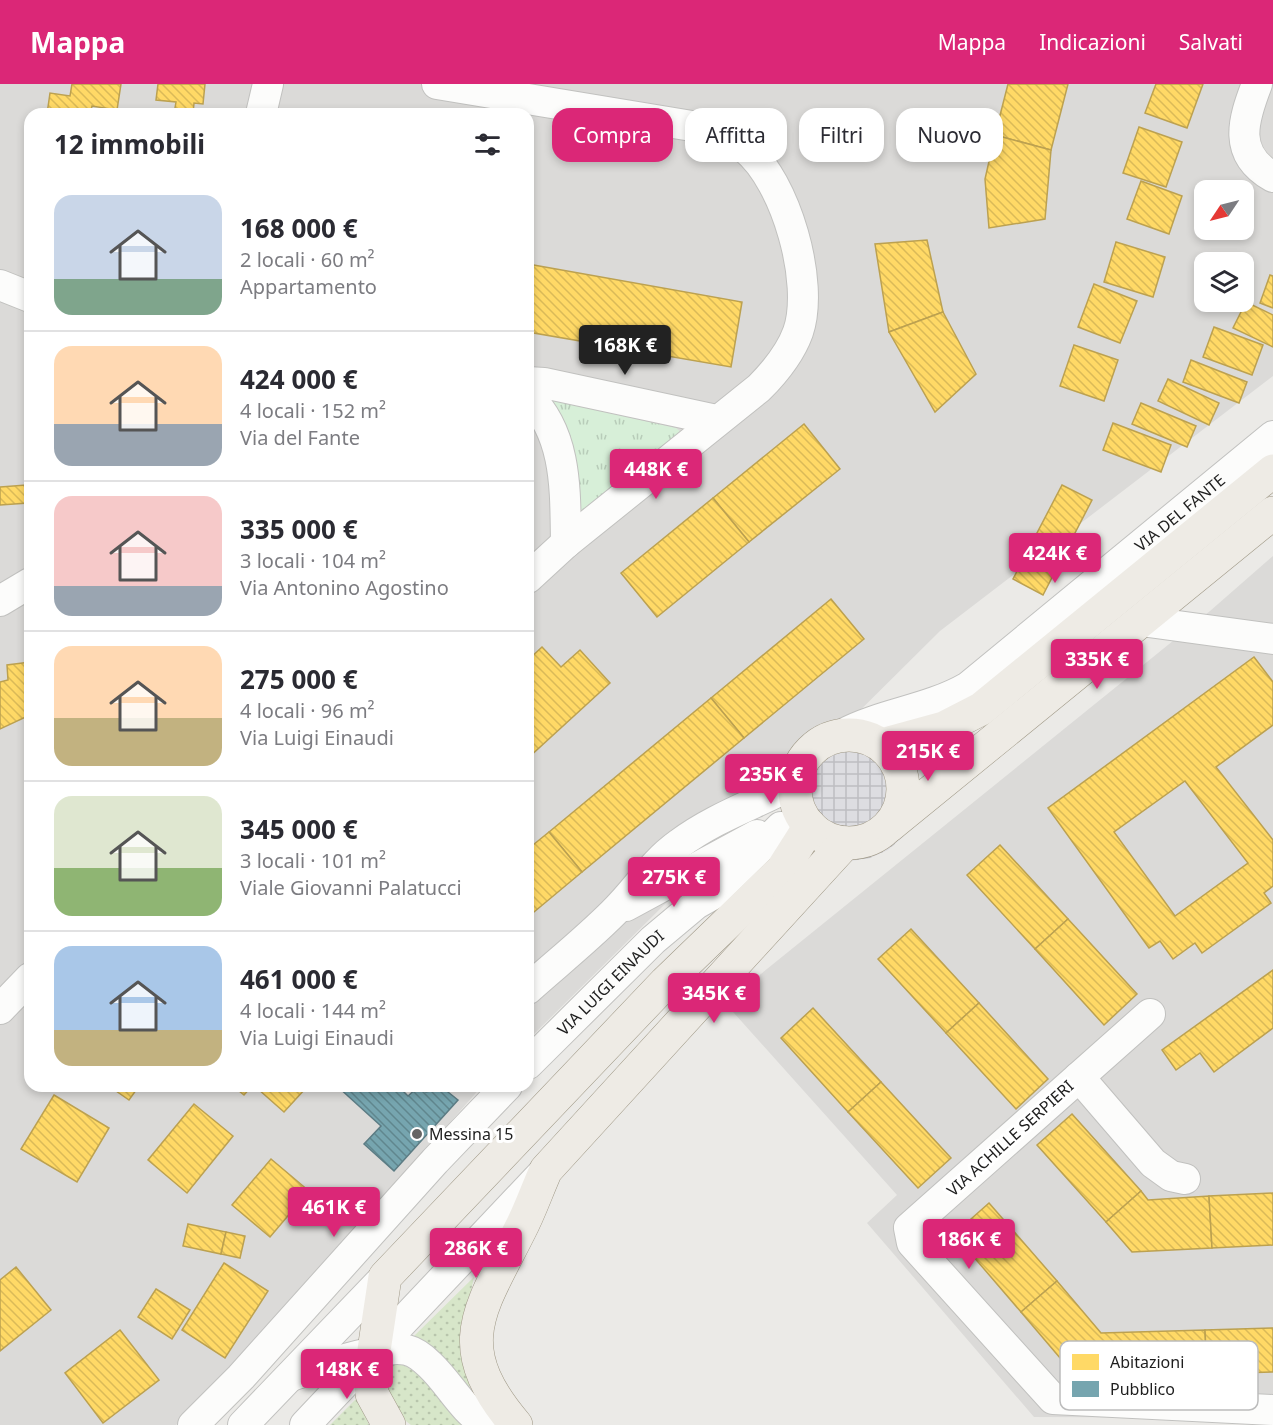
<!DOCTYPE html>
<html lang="it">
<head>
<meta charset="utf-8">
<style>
	body { margin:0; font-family:"Noto Sans",sans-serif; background:#f2f2f3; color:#2b2b33; height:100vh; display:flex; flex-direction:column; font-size:22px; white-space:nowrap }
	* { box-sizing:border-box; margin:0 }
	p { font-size:20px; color:#7c7c81 }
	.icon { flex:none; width:33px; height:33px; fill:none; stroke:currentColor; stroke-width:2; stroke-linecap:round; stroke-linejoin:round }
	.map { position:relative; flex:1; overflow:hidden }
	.sheet { position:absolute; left:24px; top:24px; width:510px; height:984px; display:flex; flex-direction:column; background:#fff; border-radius:18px; box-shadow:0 3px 9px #0003 }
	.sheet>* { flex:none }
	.top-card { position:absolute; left:552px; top:24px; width:570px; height:54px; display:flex; gap:12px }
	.needle { width:39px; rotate:235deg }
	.controls { position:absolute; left:1194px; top:96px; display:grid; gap:12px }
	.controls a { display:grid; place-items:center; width:60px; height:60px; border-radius:12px; background:#fff; box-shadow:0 3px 9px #0003; font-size:30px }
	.price { position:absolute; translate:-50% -51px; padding:0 14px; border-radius:6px; background:#db2777; color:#fff; font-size:20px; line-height:39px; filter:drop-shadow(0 2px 3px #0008) }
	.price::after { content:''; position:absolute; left:50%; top:36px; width:18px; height:14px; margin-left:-9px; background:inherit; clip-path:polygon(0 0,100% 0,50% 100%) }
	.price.current { background:#222; color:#fff }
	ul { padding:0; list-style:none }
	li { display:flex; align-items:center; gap:18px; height:150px; padding:0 30px }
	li+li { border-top:2px solid #e1e1e2 }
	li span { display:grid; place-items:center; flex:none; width:168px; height:120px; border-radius:18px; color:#555 }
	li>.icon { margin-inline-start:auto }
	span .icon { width:72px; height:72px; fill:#fffc; stroke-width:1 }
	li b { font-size:26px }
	h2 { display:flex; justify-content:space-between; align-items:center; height:72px; padding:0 30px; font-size:26px }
	.chip { padding:0 21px; border-radius:18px; background:#fff; box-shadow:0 3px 9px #0003; font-size:21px; line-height:54px }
	.chip.current { background:#db2777; color:#fff }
	header { display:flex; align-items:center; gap:36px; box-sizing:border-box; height:84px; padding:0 30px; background:#db2777; color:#fff }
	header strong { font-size:28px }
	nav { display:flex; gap:33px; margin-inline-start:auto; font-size:21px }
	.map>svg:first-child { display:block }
</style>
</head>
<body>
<header>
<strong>Mappa</strong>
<nav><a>Mappa</a><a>Indicazioni</a><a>Salvati</a></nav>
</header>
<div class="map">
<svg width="1273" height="1341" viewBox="0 0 1273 1341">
	<defs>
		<pattern id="grass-dots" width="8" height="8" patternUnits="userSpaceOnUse" patternTransform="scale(1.5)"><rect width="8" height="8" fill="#d7e6c9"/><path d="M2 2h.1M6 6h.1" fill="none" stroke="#b8c5ac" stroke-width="1.8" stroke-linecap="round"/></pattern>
		<pattern id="park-tufts" width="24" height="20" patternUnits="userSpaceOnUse" patternTransform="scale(1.5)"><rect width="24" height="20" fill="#d7efd8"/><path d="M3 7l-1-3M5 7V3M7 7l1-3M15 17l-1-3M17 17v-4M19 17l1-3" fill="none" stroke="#b8ccb9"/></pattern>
		<pattern id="plaza-grid" width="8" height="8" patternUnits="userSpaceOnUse" patternTransform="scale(1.5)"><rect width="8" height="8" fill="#dddde1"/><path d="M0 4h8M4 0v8" fill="none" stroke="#bdbdc1"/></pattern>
		<pattern id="homes-back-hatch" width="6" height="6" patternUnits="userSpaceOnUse" patternTransform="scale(1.5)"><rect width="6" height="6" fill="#ffd966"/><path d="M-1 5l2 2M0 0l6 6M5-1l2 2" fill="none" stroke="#daba58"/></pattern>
		<pattern id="public-back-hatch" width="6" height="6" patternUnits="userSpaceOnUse" patternTransform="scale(1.5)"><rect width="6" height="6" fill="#76a5af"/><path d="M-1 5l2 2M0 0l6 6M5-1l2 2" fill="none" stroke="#60868e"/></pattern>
	</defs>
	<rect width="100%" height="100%" fill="#ebeae7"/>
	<!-- residential -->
	<g fill="#dbdad8" fill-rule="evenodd">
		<path d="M 0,0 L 1273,0 L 1273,292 L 940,547 L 528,956 L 528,30 L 30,30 L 30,1002 L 482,1002 L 300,1209 L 176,1341 L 0,1341 ZM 1204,106 L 1244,106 L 1244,146 L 1204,146 ZM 1204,178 L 1244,178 L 1244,218 L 1204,218 Z"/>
		<path d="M 1273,472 L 1273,1334 L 1034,1333 L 867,1139 L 897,1111 L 725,919 L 1210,527 Z"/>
	</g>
	<!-- grass -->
	<g fill="url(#grass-dots)">
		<path d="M 474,1193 L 461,1252 L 470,1305 L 437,1268 L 414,1252 Z"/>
		<path d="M 390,1277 C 426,1284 437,1319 462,1341 L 411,1341 C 391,1326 388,1306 384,1283 Z"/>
		<path d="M 357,1314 L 369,1341 L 330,1341 Z"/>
	</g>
	<!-- park -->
	<path fill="url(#park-tufts)" d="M 552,316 L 676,344 L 681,348 L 578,430 L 576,376 L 571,355 Z"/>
	<!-- plaza -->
	<path fill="url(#plaza-grid)" d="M 849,636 L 910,670 L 921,702 L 914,737 L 903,753 L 888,766 L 870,774 L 851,777 L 820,771 L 810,764 L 788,739 L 780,707 L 782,689 L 789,672 L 800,657 L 814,646 L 831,639 Z"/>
	<!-- homes -->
	<g fill="url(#homes-back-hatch)" stroke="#bca150" stroke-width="1.5" fill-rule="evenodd">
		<path d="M 72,0 L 121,0 L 117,26 L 92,22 L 90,30 L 47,30 L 50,9 L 70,12 Z"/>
		<path d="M 158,0 L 205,0 L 203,20 L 194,19 L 193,30 L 174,30 L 176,18 L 156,16 Z"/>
		<path d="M 1008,0 L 1068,0 L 1051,66 L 995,51 Z"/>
		<path d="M 1156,0 L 1203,0 L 1187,44 L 1145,29 Z"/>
		<path d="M 1139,43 L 1182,58 L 1166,103 L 1123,89 Z"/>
		<path d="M 995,51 L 1051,66 L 1045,135 L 989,144 L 985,95 Z"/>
		<path d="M 1141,97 L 1182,112 L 1169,150 L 1127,135 Z"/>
		<path d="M 927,156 L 943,228 L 889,248 L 875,160 Z"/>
		<path d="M 1116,158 L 1165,173 L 1153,213 L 1104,198 Z"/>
		<path d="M 528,180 L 742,218 L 731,283 L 528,248 Z"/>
		<path d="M 1270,191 L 1273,192 L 1273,224 L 1260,219 Z"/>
		<path d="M 1094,200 L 1137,217 L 1120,259 L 1078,243 Z"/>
		<path d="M 1246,218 L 1273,231 L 1273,263 L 1233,244 Z"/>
		<path d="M 943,228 L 976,290 L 935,328 L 889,248 Z"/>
		<path d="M 1214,243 L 1263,261 L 1252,291 L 1203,273 Z"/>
		<path d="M 1074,261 L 1118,276 L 1104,317 L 1060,302 Z"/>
		<path d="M 1191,276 L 1247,298 L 1239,319 L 1183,298 Z"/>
		<path d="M 1168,295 L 1219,319 L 1209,341 L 1158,317 Z"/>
		<path d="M 1141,319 L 1196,342 L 1187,363 L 1132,340 Z"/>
		<path d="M 1113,339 L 1171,361 L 1161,388 L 1103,366 Z"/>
		<path d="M 804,340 L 840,385 L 749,458 L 713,414 Z"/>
		<path d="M 26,401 L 28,419 L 0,421 L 0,403 Z"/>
		<path d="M 1062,401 L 1092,416 L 1043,511 L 1013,495 Z"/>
		<path d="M 713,414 L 749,458 L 657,533 L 621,489 Z"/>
		<path d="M 831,515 L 864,555 L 744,654 L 711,614 Z"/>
		<path d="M 542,563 L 561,583 L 580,566 L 610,599 L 528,674 L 528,576 Z"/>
		<path d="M 1254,573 L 1273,598 L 1273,641 L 1216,683 L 1273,756 L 1273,802 L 1264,809 L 1271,819 L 1202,869 L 1195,859 L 1173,875 L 1160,857 L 1149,864 L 1048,724 ZM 1185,697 L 1248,779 L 1175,832 L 1114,748 Z"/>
		<path d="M 30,578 L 30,631 L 0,645 L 0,598 L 8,596 L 7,581 Z"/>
		<path d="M 711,614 L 744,654 L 582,788 L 549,748 Z"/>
		<path d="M 549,748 L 582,788 L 528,833 L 528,765 Z"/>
		<path d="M 1000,761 L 1068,835 L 1035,865 L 967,791 Z"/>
		<path d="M 1068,835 L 1137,910 L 1104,941 L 1035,865 Z"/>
		<path d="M 911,845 L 979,919 L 946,949 L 878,875 Z"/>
		<path d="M 1273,886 L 1273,944 L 1214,988 L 1200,969 L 1176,986 L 1162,966 Z"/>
		<path d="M 979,919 L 1048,995 L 1016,1025 L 946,949 Z"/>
		<path d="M 813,924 L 881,998 L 848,1028 L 781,954 Z"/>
		<path d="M 881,998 L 951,1074 L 918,1104 L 848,1028 Z"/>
		<path d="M 109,1002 L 139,1002 L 129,1016 Z"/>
		<path d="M 233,1002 L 252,1002 L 244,1011 Z"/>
		<path d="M 261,1002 L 301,1002 L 305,1005 L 284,1028 L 258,1005 Z"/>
		<path d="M 54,1011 L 109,1044 L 77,1098 L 21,1065 Z"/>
		<path d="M 194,1020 L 233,1052 L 187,1109 L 148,1076 Z"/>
		<path d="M 1072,1030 L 1141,1107 L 1106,1138 L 1037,1061 Z"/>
		<path d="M 271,1075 L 309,1107 L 270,1153 L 232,1121 Z"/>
		<path d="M 1141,1107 L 1148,1116 L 1209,1112 L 1212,1164 L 1132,1168 L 1106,1138 Z"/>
		<path d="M 1273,1109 L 1273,1161 L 1212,1164 L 1209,1112 Z"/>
		<path d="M 989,1119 L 1057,1197 L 1021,1228 L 954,1150 Z"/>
		<path d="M 188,1140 L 226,1148 L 221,1170 L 183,1162 Z"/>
		<path d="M 226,1148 L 245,1152 L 240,1174 L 221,1170 Z"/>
		<path d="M 224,1179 L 268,1207 L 225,1274 L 182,1246 Z"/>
		<path d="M 16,1183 L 51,1226 L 0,1267 L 0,1196 Z"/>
		<path d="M 1057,1197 L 1101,1249 L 1205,1246 L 1207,1290 L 1072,1288 L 1021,1228 Z"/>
		<path d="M 156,1205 L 190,1226 L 172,1255 L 138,1233 Z"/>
		<path d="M 1273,1244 L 1273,1288 L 1207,1290 L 1205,1246 Z"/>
		<path d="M 120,1246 L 159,1296 L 103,1339 L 65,1289 Z"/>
	</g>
	<!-- public -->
	<path fill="url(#public-back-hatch)" stroke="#5c7c84" stroke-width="1.5" d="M 337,1002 L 398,1002 L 408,1012 L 418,1003 L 426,1008 L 443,1004 L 458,1016 L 394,1087 L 364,1060 L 381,1042 Z"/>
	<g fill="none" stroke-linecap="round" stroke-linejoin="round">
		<defs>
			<g id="minor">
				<path d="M 437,0 L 704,44 C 718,49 733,54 745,64 C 786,97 815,199 798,248 C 790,270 775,288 759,304 L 566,459 L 528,494"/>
				<path d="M 1257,0 C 1243,36 1232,70 1273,93"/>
				<path d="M 261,30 L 268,0"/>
				<path d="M 0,201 L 30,213"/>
				<path d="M 528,298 L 544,299 L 716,336"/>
				<path d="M 528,312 C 568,351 565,408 566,459"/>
				<path d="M 0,517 L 30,499"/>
				<path d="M 1141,537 L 1273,555"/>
				<path id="s1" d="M 843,650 C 883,629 928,626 968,603 L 1273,352"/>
				<path d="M 626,822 L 757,751"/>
				<path d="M 528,905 C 556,880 586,856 613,829 C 637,806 651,780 679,760 C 715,733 756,720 795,699"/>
				<path d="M 0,925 L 30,894"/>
				<path d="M 1150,930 L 909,1144 L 912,1159 L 1053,1315 L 1273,1326"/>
				<path id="s2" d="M 528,980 L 653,856 L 696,820 L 712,811 L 781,743"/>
				<path d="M 1079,993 L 1153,1079 L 1171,1092 L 1185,1095"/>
				<path d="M 291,1292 C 314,1284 384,1260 407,1266 C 415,1268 424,1275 430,1281 C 451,1301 461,1325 487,1341"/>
				<path d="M 193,1341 L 241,1293 L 435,1077 L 507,1002"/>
				<path d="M 243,1341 L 385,1193"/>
				<path d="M 305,1341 L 542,1090"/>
			</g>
			<g id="major">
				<circle cx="849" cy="705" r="54"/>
				<path d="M 882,661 L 944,644 L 981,625 L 1273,387"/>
				<path d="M 889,742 L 1273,429"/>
				<path d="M 389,1341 L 372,1310 L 370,1293 L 385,1193 L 666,898 L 782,786 L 810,742"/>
				<path d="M 516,1341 C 448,1261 480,1226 520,1146 C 530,1127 537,1106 546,1086 L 845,759"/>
			</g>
		</defs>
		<!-- minor casing -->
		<use href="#minor" stroke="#c1c1bf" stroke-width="32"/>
		<!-- major casing -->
		<use href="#major" stroke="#9f9886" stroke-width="34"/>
		<!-- minor -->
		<use href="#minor" stroke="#fcfcfb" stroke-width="30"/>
		<!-- major -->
		<use href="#major" stroke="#eeebe5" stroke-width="33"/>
	</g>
	<!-- markers -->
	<circle fill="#666564" stroke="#fff" stroke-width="2" cx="417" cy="1050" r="6"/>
	<g text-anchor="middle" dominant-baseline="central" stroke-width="6" stroke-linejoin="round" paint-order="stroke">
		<!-- street labels -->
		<g font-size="16" fill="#1e1e1e" stroke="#fff">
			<text stroke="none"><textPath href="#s1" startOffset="408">VIA DEL FANTE</textPath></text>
			<text stroke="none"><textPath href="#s2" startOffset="116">VIA LUIGI EINAUDI</textPath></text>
			<text transform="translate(1010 1054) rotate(-42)">VIA ACHILLE SERPIERI</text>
		</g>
		<!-- poi labels -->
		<g font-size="16" fill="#1e1e1e" stroke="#fff" text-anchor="start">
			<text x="429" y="1050">Messina 15</text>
		</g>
	</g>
	<!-- legend -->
	<rect x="1060" y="1257" width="198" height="69" rx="9" fill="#fff" stroke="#bcbcbc" stroke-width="1.5"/>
	<rect x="1072" y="1270" width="27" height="16" fill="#ffd966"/>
	<rect x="1072" y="1297" width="27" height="16" fill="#76a5af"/>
	<g font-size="16" fill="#1e1e1e">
		<text x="1110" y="1284">Abitazioni</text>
		<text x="1110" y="1311">Pubblico</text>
	</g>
</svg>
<div class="controls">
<a><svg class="needle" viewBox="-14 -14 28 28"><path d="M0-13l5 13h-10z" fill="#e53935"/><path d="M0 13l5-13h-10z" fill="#7c7c81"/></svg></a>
<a><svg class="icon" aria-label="layers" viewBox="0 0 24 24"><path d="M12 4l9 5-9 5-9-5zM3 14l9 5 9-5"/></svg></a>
</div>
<b class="price current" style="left:625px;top:292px">168K €</b>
<b class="price" style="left:656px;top:416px">448K €</b>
<b class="price" style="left:1055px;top:500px">424K €</b>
<b class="price" style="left:1097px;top:606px">335K €</b>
<b class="price" style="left:928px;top:698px">215K €</b>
<b class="price" style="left:771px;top:721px">235K €</b>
<b class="price" style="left:674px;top:824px">275K €</b>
<b class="price" style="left:714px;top:940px">345K €</b>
<b class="price" style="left:334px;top:1154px">461K €</b>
<b class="price" style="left:969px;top:1186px">186K €</b>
<b class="price" style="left:476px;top:1195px">286K €</b>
<b class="price" style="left:347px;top:1316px">148K €</b>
<div class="top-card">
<a class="chip current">Compra</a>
<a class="chip">Affitta</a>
<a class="chip">Filtri</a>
<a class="chip">Nuovo</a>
</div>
<section class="sheet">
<h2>12 immobili<svg class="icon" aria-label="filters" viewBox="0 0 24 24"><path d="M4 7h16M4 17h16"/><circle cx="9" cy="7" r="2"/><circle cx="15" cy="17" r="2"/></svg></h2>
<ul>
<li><span style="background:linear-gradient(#c9d6e8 70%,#7fa58c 0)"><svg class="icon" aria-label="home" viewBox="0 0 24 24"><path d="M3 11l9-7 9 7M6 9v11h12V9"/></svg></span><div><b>168 000 €</b><p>2 locali · 60 m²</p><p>Appartamento</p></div></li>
<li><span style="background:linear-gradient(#ffd9b3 65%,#9aa5b1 0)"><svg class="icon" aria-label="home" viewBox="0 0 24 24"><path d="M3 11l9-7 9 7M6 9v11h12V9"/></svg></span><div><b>424 000 €</b><p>4 locali · 152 m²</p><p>Via del Fante</p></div></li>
<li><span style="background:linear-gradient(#f6c9c9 75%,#9aa5b1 0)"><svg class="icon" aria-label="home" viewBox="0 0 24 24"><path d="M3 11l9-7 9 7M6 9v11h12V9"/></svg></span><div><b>335 000 €</b><p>3 locali · 104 m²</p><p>Via Antonino Agostino</p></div></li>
<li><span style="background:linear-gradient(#ffd9b3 60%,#c2b280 0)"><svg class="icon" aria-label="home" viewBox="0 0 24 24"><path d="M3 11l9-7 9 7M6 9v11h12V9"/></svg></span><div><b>275 000 €</b><p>4 locali · 96 m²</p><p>Via Luigi Einaudi</p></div></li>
<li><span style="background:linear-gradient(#dfe7d0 60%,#8fb573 0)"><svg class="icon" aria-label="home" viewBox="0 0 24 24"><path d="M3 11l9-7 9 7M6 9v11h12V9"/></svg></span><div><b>345 000 €</b><p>3 locali · 101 m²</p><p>Viale Giovanni Palatucci</p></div></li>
<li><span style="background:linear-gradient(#a9c7e8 70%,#c2b280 0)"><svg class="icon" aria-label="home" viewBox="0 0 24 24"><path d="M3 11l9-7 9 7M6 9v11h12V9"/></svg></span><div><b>461 000 €</b><p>4 locali · 144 m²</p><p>Via Luigi Einaudi</p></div></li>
</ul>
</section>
</div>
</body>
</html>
